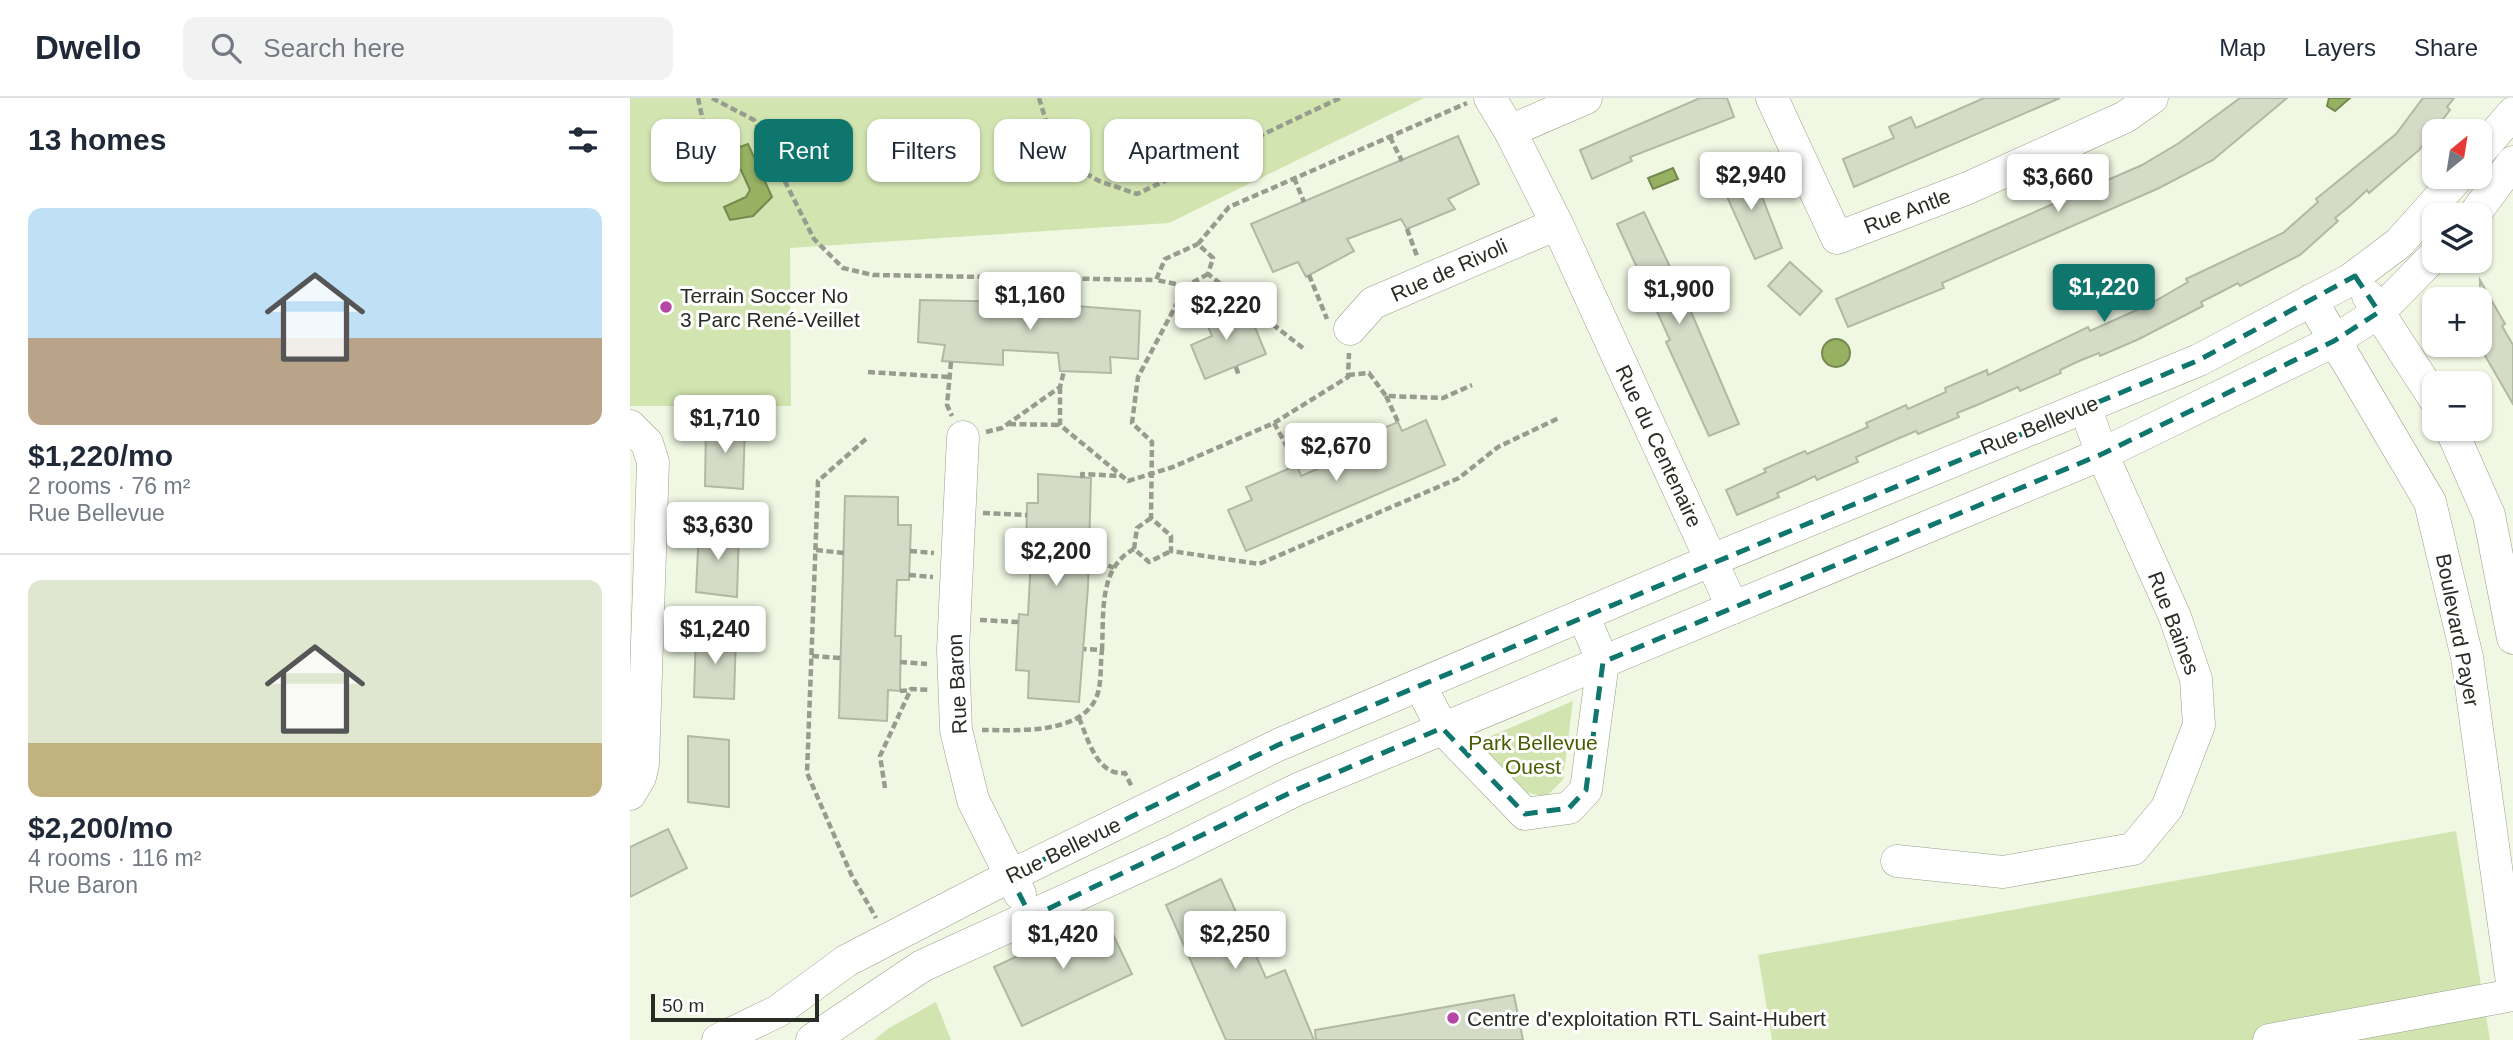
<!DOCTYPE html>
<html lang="en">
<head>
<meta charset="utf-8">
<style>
	body { margin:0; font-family:Arial,sans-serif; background:#f2f2f3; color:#1f2937; height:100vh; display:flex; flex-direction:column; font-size:26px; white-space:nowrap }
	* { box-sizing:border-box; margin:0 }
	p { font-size:23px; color:#747a83 }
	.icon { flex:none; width:38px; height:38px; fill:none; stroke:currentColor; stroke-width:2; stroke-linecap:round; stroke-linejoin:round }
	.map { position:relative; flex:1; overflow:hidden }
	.panel { display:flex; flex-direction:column; background:#fff; width:630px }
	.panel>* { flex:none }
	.guide { position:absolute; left:21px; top:21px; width:665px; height:63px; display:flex; gap:14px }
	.needle { width:46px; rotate:30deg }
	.controls { position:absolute; left:1792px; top:21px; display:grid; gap:14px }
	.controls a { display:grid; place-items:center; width:70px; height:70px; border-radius:14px; background:#fff; box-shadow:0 2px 5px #0004; font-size:35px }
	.scale { position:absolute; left:21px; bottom:18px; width:168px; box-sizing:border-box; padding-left:7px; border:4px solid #292c24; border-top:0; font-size:19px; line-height:24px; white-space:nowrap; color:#292c24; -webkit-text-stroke:5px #fff; paint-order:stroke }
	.price { position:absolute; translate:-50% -60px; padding:0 16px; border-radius:7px; background:#fff; color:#222; font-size:23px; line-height:46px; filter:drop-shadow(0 2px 4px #0008) }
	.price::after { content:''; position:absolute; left:50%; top:42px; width:21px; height:16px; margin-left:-10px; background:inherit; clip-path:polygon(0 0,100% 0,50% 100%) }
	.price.selected { background:#0f766e; color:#fff }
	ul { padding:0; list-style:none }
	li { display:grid; align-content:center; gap:14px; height:371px; padding:0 28px }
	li+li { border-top:2px solid #e0e1e3 }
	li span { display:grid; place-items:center; height:217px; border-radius:14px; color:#555 }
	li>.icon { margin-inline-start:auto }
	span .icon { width:126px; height:126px; fill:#fffc; stroke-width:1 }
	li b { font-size:30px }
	h2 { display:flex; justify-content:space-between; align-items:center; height:84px; padding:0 28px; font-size:30px }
	.pill { padding:0 24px; border-radius:14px; background:#fff; box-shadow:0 2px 5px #0004; font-size:24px; line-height:63px }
	.pill.selected { background:#0f766e; color:#fff }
	header { display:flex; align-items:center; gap:42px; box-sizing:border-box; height:98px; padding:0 35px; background:#fff; border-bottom:2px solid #e0e1e3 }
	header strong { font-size:33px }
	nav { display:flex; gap:38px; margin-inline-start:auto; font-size:24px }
	.search { width:490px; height:63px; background:#f2f2f3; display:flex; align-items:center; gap:18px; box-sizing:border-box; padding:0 24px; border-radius:14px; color:#747a83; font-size:26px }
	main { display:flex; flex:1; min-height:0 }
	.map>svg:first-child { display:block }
</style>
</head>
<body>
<header>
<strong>Dwello</strong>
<div class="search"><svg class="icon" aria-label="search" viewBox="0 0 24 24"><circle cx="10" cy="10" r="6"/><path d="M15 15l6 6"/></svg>Search here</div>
<nav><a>Map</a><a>Layers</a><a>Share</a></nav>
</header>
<main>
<section class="panel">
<h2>13 homes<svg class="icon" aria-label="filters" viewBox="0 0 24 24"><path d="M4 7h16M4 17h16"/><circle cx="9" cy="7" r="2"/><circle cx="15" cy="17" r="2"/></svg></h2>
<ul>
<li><span style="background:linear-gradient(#bfe0f5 60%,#b9a48a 0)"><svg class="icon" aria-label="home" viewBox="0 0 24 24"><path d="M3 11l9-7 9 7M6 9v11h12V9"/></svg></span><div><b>$1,220/mo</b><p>2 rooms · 76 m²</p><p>Rue Bellevue</p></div></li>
<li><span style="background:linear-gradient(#dfe7d0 75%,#c2b280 0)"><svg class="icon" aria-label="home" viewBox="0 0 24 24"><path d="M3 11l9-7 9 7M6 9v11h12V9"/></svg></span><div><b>$2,200/mo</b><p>4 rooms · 116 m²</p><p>Rue Baron</p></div></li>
</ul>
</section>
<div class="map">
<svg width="1883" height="942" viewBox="0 0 1883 942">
	<rect width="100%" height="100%" fill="#f0f8e3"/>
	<!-- green -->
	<g fill="#d2e5b1">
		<path d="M 0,0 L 794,0 L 539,125 L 160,150 L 161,308 L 0,308 Z"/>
		<path d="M 943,603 L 933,682 L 916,699 L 894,694 L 847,644 Z"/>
		<path d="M 1826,733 L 1860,942 L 1142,942 L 1128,857 Z"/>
		<path d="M 306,904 L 321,942 L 244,942 L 259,930 Z"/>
	</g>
	<!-- water -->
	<g fill="#96b162" stroke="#75894f" stroke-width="2">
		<path d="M 1699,0 L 1720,0 L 1705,13 L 1697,8 Z"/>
		<path d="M 118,46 L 142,99 L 123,118 L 100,122 L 94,109 L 116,99 L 120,92 L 111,72 L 84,67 L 82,59 Z"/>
		<path d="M 1043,70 L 1048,81 L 1023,91 L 1018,80 Z"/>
		<circle cx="1206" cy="255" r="14"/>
	</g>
	<!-- building -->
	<g fill="#d4dcc7" stroke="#b1b9a4" stroke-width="2">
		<path d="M 1070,0 L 1097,0 L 1104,19 L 1000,59 L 1002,63 L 962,81 L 950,52 Z"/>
		<path d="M 1354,0 L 1430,0 L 1224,89 L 1213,61 L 1264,40 L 1259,29 L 1281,19 L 1286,30 Z"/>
		<path d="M 1610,0 L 1657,0 L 1583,62 L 1527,91 L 1312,185 L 1314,190 L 1218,229 L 1206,201 L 1512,67 L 1549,45 Z"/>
		<path d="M 1793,0 L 1824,0 L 1817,9 L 1820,12 L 1789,52 L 1739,95 L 1737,92 L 1721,107 L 1705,120 L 1708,123 L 1670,157 L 1610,188 L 1608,185 L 1589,195 L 1571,204 L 1573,208 L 1509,241 L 1470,258 L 1469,255 L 1449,263 L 1430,272 L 1431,275 L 1390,293 L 1388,289 L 1347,307 L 1327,315 L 1329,319 L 1288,336 L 1286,333 L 1267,341 L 1226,359 L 1228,364 L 1187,382 L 1185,378 L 1166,387 L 1147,395 L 1149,399 L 1107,417 L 1096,392 L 1136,374 L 1134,371 L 1175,353 L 1177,356 L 1238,329 L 1236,325 L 1276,307 L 1278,311 L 1316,294 L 1315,290 L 1357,272 L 1358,277 L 1458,229 L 1460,233 L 1520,206 L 1558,184 L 1556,181 L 1653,135 L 1688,104 L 1686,101 L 1766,36 Z"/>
		<path d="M 828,38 L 849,86 L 818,101 L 825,111 L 777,131 L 771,121 L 717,141 L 724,153 L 676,179 L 668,164 L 643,174 L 621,126 Z"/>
		<path d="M 1120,68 L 1152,150 L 1125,161 L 1089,81 Z"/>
		<path d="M 1014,114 L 1059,209 L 1109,326 L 1079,338 L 1036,244 L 1040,242 L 987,126 Z"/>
		<path d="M 1160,164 L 1192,193 L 1170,217 L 1138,188 Z"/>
		<path d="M 1850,182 L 1875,226 L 1872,228 L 1883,247 L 1883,306 L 1850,249 Z"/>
		<path d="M 590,201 L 603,230 L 622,222 L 636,256 L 575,281 L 561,247 L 582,238 L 570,209 Z"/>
		<path d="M 290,202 L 393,204 L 510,213 L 508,261 L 480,259 L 481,275 L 430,273 L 428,255 L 373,252 L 373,267 L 312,263 L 315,247 L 288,244 Z"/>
		<path d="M 796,322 L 815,367 L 616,453 L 598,412 L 622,402 L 616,389 L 667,367 L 671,378 L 720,357 L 716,346 L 768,324 L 772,333 Z"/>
		<path d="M 76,324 L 115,327 L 113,391 L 75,388 Z"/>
		<path d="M 408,376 L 461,380 L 458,489 L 449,604 L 398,600 L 399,573 L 386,572 L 389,516 L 398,517 L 401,459 L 396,458 L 397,405 L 408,405 Z"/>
		<path d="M 215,398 L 268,399 L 268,427 L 281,427 L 279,482 L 267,482 L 265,538 L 271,538 L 270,593 L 258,592 L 257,623 L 209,620 Z"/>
		<path d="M 69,430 L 109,433 L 107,499 L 66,494 Z"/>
		<path d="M 66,535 L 106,537 L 104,601 L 64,599 Z"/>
		<path d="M 58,638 L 99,642 L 99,709 L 58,704 Z"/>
		<path d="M 38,731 L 57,770 L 0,799 L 0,749 Z"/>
		<path d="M 591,781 L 636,880 L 655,872 L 684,942 L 596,942 L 536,807 Z"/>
		<path d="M 474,818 L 502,876 L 392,928 L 364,869 Z"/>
		<path d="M 884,897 L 893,942 L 686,942 L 685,932 Z"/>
	</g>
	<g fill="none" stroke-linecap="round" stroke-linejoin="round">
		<defs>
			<g id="minor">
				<path d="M 860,0 L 880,33 L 927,126 L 1103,510"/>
				<path d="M 1142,0 L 1207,140 L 1338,90 L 1495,19 L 1522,0"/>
				<path d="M 880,33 L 956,0"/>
				<path d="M 1850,53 L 1883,15"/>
				<path d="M 1844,117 L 1883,64"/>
				<path d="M 1738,198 L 1804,300"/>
				<path d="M 1681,202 L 1800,404 L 1837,559 L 1883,892"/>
				<path d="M 720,231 L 743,205 L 927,126"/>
				<path d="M 0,328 L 17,345 L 23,364 L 13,666 L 10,679 L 0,696"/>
				<path d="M 1821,331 L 1859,417 L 1883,540"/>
				<path d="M 333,339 L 323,552 L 326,632 L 343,702 L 390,796"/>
				<path d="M 790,587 L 812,630 L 895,716 L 939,710 L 956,692 L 973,564 L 953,517"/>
				<path d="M 1267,763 L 1373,774 L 1503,751 L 1537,710 L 1569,627 L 1566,581 L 1545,519 L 1472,356 L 1455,309"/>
				<path d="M 88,942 L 148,913 L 216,863 L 380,778 L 648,647 L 1082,462 L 1569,262 L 1720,182 L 1769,145 L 1828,79"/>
				<path d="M 182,942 L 292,868 L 541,754 L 668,691 L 1472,356 L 1704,243 L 1749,214 L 1804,158"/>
				<path d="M 1639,942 L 1883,897"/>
			</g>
		</defs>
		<!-- minor casing -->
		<use href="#minor" stroke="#98a08c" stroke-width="33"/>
		<!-- path -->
		<g stroke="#979d8e" stroke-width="4.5" stroke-dasharray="7 3.5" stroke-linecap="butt">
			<path d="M 68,0 L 76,37 L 67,47 L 82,59"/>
			<path d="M 82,0 L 124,22 L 184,141 L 213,170 L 243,177 L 526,182"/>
			<path d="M 409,0 L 427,59 L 469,83 L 507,96 L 710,0"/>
			<path d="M 760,39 L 772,63"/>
			<path d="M 143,61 L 156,56 L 171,62 L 195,57"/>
			<path d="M 664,80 L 674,104"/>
			<path d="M 777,131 L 787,158"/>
			<path d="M 578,176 L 556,188 L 508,279 L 502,325 L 522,344 L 521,420 L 541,438 L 541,453 L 629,466 L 829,380 L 868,349 L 929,320"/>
			<path d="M 679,177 L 697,221"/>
			<path d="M 383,180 L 384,204"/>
			<path d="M 420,180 L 421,206"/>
			<path d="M 556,188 L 526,182 L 535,161 L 568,146"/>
			<path d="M 673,250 L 578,176 L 583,160 L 568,146 L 599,109 L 837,5"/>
			<path d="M 321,264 L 317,307 L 322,318"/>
			<path d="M 606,269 L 609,278"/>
			<path d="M 238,274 L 319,279"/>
			<path d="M 718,277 L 739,275 L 756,298 L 813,300 L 842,287"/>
			<path d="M 430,289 L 430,327 L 498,383 L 543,369 L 644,325 L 718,279 L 719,255"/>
			<path d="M 756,298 L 768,324"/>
			<path d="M 644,325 L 667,367"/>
			<path d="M 379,326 L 430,327"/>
			<path d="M 356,334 L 372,330 L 430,289 L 434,273"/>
			<path d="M 236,341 L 188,383 L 177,675 L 221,776 L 246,820"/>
			<path d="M 453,380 L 452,376 L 491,378"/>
			<path d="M 353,415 L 397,417"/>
			<path d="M 504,451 L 507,430 L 521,420"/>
			<path d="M 186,452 L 214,455"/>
			<path d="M 280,453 L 304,455"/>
			<path d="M 459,459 L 484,470"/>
			<path d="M 279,477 L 303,479"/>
			<path d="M 350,522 L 388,524"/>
			<path d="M 472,552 C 474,516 468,470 504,451 L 519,464 L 541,453"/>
			<path d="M 182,558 L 211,560"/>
			<path d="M 270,564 L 297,566"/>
			<path d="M 270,593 L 281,592"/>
			<path d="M 449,620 C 458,641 467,678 495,675 L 502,689"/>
			<path d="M 352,632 C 385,632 450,637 466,600 C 472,588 470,566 472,552 L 454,551"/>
			<path d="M 255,690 L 250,658 L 281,591 L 300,592"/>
		</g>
		<!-- minor -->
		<use href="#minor" stroke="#fff" stroke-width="32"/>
	</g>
	<!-- marked area -->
	<path fill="none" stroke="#0f766e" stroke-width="5" stroke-dasharray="14 9" stroke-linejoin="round" d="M 1725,178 L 1749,214 L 1704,243 L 1472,356 L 973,564 L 956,692 L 939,710 L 895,716 L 812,630 L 668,691 L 401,819 L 380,778 L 648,647 L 1569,262 Z"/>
	<!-- markers -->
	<g fill="#b647a4" stroke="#fff" stroke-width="2.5">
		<circle cx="36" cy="209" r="7"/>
		<circle cx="823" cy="920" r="7"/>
	</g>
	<g text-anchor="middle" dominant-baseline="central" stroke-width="6" stroke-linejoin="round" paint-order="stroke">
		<!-- street labels -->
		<g font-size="21" fill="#292c24" stroke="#fff">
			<text transform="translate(1277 113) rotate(-21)">Rue Antle</text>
			<text transform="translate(819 172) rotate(-24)">Rue de Rivoli</text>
			<text transform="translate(1409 327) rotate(-22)">Rue Bellevue</text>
			<text transform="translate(1029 348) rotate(65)">Rue du Centenaire</text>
			<text transform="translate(1544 525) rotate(69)">Rue Baines</text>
			<text transform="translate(1828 532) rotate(79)">Boulevard Payer</text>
			<text transform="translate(327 586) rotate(-93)">Rue Baron</text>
			<text transform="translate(433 752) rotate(-26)">Rue Bellevue</text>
		</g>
		<!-- poi labels -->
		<g font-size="21" fill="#292c24" stroke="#fff" text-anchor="start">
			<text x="50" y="197">Terrain Soccer No<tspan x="50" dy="24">3 Parc René-Veillet</tspan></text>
			<text x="837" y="920">Centre d'exploitation RTL Saint-Hubert</text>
		</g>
		<!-- park labels -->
		<g font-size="21" fill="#465d00" stroke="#fff">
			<text x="903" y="644">Park Bellevue<tspan x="903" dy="24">Ouest</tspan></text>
		</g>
	</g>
</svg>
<div class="controls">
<a><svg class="needle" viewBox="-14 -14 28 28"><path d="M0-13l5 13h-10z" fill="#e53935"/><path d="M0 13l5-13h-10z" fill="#747a83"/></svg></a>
<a><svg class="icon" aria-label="layers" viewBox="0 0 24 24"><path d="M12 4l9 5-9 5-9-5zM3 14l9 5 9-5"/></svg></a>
<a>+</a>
<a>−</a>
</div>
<div class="scale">50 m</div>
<b class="price" style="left:1121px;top:114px">$2,940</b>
<b class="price" style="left:1428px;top:116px">$3,660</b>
<b class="price selected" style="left:1474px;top:226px">$1,220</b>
<b class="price" style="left:1049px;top:228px">$1,900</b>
<b class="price" style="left:400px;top:234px">$1,160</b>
<b class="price" style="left:596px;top:244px">$2,220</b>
<b class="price" style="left:95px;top:357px">$1,710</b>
<b class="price" style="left:706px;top:385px">$2,670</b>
<b class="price" style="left:88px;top:464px">$3,630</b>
<b class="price" style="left:426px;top:490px">$2,200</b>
<b class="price" style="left:85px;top:568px">$1,240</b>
<b class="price" style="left:433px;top:873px">$1,420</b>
<b class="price" style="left:605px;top:873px">$2,250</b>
<div class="guide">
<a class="pill">Buy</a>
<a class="pill selected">Rent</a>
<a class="pill">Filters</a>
<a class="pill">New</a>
<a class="pill">Apartment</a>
</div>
</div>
</main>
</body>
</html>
